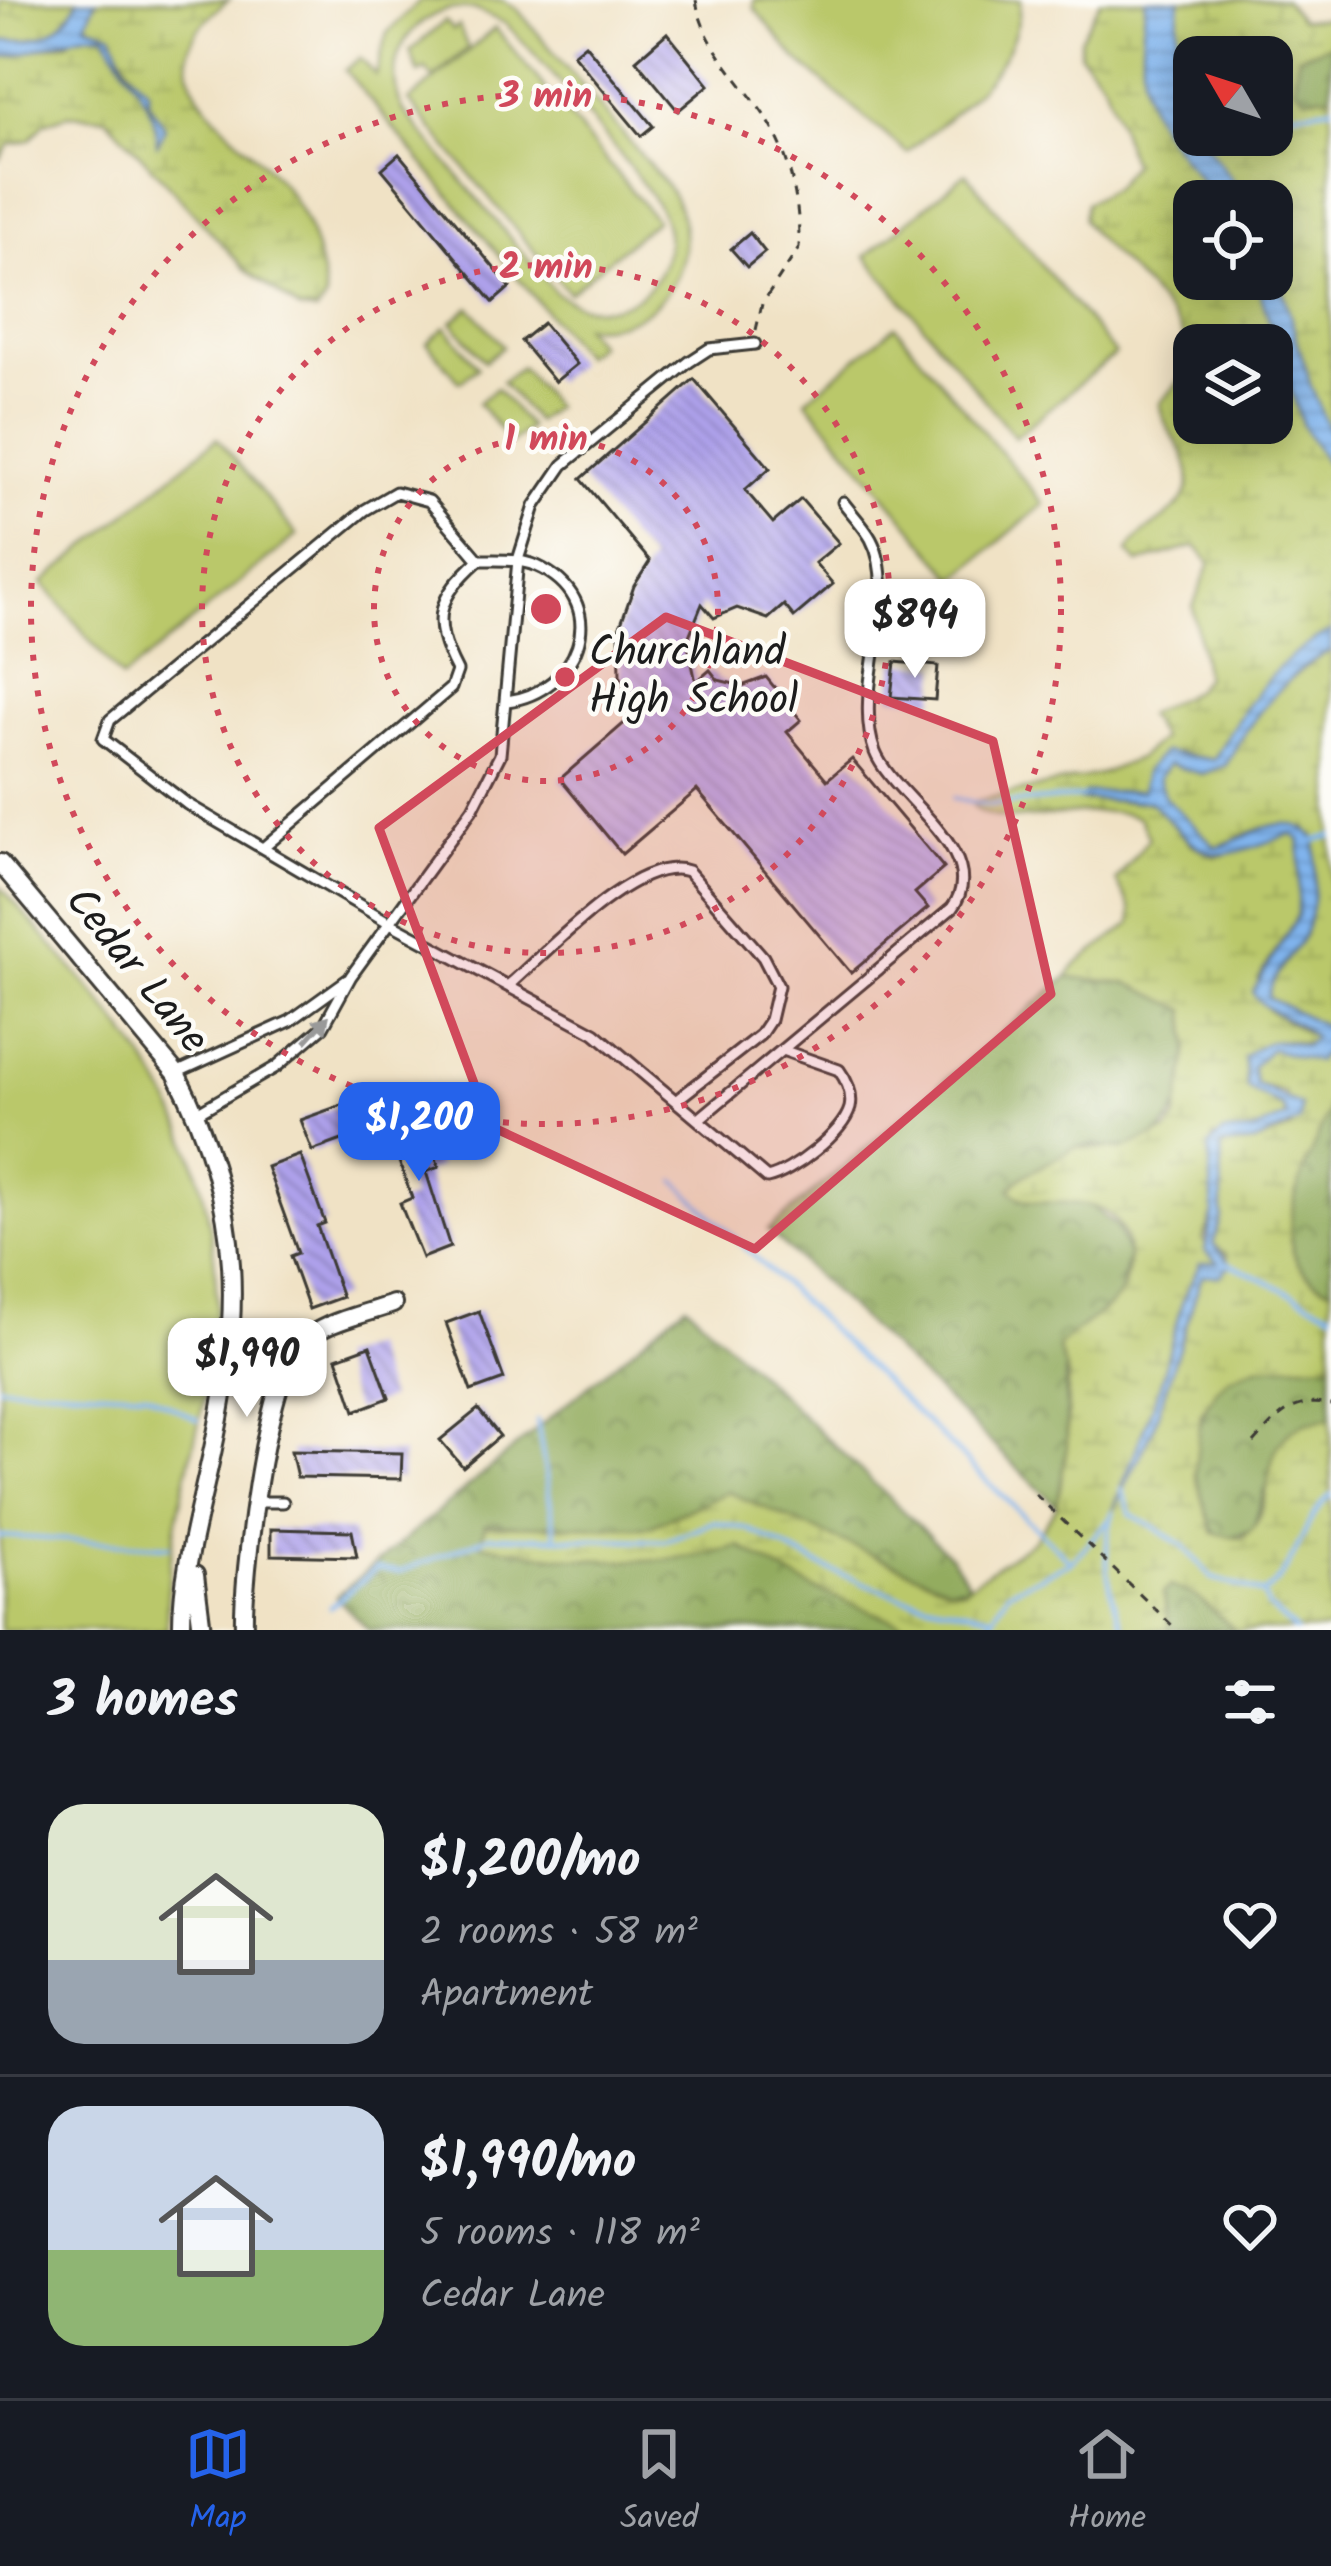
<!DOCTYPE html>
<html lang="en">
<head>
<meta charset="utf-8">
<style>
	body { margin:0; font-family:Kalam,sans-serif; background:#20242c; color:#f1f3f6; height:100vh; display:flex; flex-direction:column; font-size:45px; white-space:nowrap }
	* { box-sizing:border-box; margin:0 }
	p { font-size:39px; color:#9ea1a6 }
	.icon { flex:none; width:66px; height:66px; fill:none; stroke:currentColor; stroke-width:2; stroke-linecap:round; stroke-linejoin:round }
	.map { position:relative; height:1630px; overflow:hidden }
	.sheet { display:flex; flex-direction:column; background:#171b24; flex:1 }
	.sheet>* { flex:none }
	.needle { width:78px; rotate:309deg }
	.controls { position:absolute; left:1173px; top:36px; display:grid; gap:24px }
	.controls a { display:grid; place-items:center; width:120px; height:120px; border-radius:24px; background:#171b24; box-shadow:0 6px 30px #0003; font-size:60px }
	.price { position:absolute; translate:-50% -102px; padding:0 27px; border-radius:24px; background:#fff; color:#222; font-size:39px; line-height:78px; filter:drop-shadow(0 3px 6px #0008) }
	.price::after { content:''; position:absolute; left:50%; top:72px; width:36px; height:27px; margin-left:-18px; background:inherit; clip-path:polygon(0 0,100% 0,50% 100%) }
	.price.active { background:#2563eb; color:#fff }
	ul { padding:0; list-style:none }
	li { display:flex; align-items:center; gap:36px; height:300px; padding:0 48px }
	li+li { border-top:3px solid #363941 }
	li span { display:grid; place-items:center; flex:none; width:336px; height:240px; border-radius:36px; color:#555 }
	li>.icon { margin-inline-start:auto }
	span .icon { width:144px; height:144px; fill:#fffc; stroke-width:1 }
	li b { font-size:51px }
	h2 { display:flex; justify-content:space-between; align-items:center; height:144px; padding:0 48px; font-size:51px }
	.tab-bar { display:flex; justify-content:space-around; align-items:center; height:168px; border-top:3px solid #363941; background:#171b24; font-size:33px; color:#9ea1a6 }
	.tab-bar a { display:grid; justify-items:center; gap:6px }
	.tab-bar .active { color:#2563eb }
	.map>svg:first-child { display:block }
</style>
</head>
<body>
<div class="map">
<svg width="1331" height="1630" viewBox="0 0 1331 1630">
	<defs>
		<pattern id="forest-crowns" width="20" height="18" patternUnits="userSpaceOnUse" patternTransform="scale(3)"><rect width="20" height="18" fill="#93ac5e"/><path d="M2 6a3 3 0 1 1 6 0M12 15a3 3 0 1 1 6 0" fill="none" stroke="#778b4d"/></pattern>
		<pattern id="wetland-marsh" width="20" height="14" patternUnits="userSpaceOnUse" patternTransform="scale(3)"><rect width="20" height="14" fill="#bac86a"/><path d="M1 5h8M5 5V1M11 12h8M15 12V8" fill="none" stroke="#9fab5b"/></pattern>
		<pattern id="water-rules" width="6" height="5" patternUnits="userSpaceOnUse" patternTransform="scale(3)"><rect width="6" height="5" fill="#80b4ed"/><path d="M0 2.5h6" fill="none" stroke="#6e9acb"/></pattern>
		<pattern id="building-back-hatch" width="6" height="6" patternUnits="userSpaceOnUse" patternTransform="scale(3)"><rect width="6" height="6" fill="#aea1eb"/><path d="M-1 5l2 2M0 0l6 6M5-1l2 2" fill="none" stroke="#8d82be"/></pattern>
	</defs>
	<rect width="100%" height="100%" fill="#fdfcf7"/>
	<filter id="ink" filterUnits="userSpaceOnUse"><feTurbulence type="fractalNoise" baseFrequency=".00833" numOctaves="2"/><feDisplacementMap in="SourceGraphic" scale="24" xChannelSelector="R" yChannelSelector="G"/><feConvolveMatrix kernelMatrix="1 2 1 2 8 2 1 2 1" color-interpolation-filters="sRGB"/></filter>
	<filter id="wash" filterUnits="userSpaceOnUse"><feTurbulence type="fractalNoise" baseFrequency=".004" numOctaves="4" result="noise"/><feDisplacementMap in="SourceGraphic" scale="48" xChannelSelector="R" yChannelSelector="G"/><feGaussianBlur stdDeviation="2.7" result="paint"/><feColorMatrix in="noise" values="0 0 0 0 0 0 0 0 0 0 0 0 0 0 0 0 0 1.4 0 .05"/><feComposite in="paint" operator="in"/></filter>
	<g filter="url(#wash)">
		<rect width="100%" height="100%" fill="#f0e2c5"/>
		<!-- forest -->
		<g fill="url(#forest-crowns)" stroke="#58643d" stroke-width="3">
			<path d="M 1331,44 L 1331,95 L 1306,97 L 1294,86 L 1298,56 Z"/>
			<path d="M 1067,977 L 1128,983 L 1186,1010 C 1193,1063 1189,1135 1128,1147 C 1110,1151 1091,1141 1073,1149 C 1049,1159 1035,1181 1020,1200 L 1087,1203 L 1117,1227 L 1128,1256 L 1120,1294 L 1065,1369 L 1067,1446 L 1057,1506 L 768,1230 Z"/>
			<path d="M 1331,1102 L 1331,1289 C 1251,1260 1310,1152 1331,1102 Z"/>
			<path d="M 686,1304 L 951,1557 L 970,1585 L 947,1587 L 838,1542 L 703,1502 L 648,1527 L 485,1525 L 481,1543 C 566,1561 655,1570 738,1546 L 814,1589 L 918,1630 L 369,1630 L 336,1597 Z"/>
			<path d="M 1286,1362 L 1331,1363 L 1331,1418 L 1305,1422 L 1264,1492 L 1253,1530 L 1225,1539 C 1180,1517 1188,1403 1230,1377 C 1247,1367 1267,1365 1286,1362 Z"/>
			<path d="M 1170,1585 L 1197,1597 L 1235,1630 L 1170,1630 L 1163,1593 Z"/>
		</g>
		<!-- wetland -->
		<g fill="url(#wetland-marsh)" stroke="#6b7243" stroke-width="3" fill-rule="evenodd">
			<path d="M 0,0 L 78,0 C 63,34 36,42 0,41 Z"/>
			<path d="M 97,0 L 229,0 C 124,75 248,134 289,193 C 311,223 321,262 326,299 L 316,312 L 299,309 L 245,269 L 106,117 L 67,115 L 45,123 L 30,140 L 9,145 L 0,159 L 0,57 L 67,42 L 79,32 L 105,34 C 123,71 158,102 157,144 L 164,127 L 148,101 L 148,90 C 117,63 126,39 86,23 Z"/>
			<path d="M 1101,0 L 1146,0 C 1133,112 1154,117 1216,201 L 1194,201 L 1194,279 L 1256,279 L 1303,426 L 1331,471 L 1331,631 C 1278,657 1240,710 1214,760 L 1176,753 L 1142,792 L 1085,793 L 1082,800 L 1151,802 L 1191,844 L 1216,857 L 1291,834 L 1300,840 L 1298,915 L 1258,980 L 1267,1009 L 1314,1037 L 1312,1044 L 1286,1040 L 1244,1057 L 1247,1088 L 1283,1107 L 1286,1116 L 1252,1132 L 1213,1138 L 1213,1213 L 1203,1240 L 1218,1262 L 1200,1264 L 1183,1299 L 1160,1385 L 1113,1511 L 1152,1431 L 1202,1275 L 1228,1255 L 1213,1244 L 1222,1217 L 1221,1146 L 1254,1143 L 1291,1129 L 1285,1093 L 1256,1084 L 1252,1067 L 1271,1049 L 1327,1052 L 1331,1042 C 1331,1063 1331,1088 1329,1108 C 1312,1158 1250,1260 1331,1289 L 1331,1363 L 1257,1366 L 1228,1378 L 1218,1389 L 1201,1414 L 1195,1473 L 1213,1533 L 1241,1538 C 1289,1510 1240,1425 1331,1418 L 1331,1630 L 1235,1630 L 1197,1597 L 1171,1586 L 1163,1593 L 1170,1630 L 918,1630 L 814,1589 L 739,1546 C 655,1570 566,1561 481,1544 L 485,1525 L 648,1527 L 728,1492 L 947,1587 L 963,1589 L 1034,1540 L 1057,1506 L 1067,1446 L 1068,1376 L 1058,1347 C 1075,1328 1100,1317 1116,1299 C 1126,1287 1129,1268 1128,1254 C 1120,1173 1030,1222 1010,1189 L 1020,1178 L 1076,1147 L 1123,1149 L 1167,1131 L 1176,1118 L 1189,1048 L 1186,1010 L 1128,983 L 1067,977 L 1076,965 L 1131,924 L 1131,909 L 1116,881 L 1149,838 L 1139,818 C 1094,797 994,840 971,802 L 1101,774 L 1137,759 L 1161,739 L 1146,715 L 1195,690 L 1205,677 L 1193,607 L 1210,563 L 1196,546 L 1138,563 L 1128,552 C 1142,522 1195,514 1189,472 C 1185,444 1162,430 1160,403 C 1169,393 1184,379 1188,366 C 1202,323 1102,255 1083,219 L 1086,203 L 1113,188 L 1132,164 L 1105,84 L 1080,54 L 1080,39 ZM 1194,345 L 1272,345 L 1272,423 L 1194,423 Z"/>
			<path d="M 1180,0 L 1285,0 L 1300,20 L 1331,18 L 1331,44 L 1298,56 L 1294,86 L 1306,97 L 1331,95 L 1331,436 C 1295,374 1272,271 1272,201 L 1248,201 L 1196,135 L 1272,135 L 1272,57 L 1194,57 L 1194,133 L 1172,100 Z"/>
			<path d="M 1331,650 L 1331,932 C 1324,956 1327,1014 1331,1039 L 1327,1027 L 1269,998 L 1269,987 L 1305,934 L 1306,828 L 1263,828 L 1216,847 L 1164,797 L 1158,779 L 1168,764 L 1202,774 L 1226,765 C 1250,717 1284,677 1331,650 Z"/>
		</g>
		<!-- park -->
		<g fill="#bac86a" stroke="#6b7243" stroke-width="3" fill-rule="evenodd">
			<path d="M 421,0 L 503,0 L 518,10 L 667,186 C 712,252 664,334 584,326 L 598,344 L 583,356 L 345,70 L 360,58 L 376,75 L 387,33 ZM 450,9 L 474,9 L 506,24 C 536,54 652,185 664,219 C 674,248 661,283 634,299 C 608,315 579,309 556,293 L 403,110 C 382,66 404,21 450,9 Z"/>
			<path d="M 754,0 L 1021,0 C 1018,70 956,109 907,153 L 795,58 L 754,8 Z"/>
			<path d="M 445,21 L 453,30 L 459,26 L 468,48 L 433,78 L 425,68 L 419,73 L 410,51 Z"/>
			<path d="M 495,28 L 656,220 L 569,293 L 409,101 Z"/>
			<path d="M 966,173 L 1115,354 L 1015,437 L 866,256 Z"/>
			<path d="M 470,307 L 503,346 L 485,361 L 452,322 Z"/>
			<path d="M 895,326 L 1044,504 L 955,579 L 806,400 Z"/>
			<path d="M 446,327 L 478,367 L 460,382 L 427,343 Z"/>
			<path d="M 521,367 L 554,407 L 536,422 L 502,382 Z"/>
			<path d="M 496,388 L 529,427 L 511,443 L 478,403 Z"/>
			<path d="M 217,438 L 297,535 L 122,679 L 43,583 Z"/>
			<path d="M 0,886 C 56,952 123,1017 165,1093 C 208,1171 227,1281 210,1369 C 194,1456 164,1541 167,1630 L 0,1630 Z"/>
		</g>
		<!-- water -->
		<g fill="url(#water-rules)" stroke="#4e6884" stroke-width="3">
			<path d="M 78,0 L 96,0 L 86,24 L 112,33 L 125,65 L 148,90 L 148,102 L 165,127 L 157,146 C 158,103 123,71 105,34 C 74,30 39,54 0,57 L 0,41 C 36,42 63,34 78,0 Z"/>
			<path d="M 1146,0 L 1180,0 L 1172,100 L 1248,201 L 1216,201 C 1153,116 1132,113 1146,0 Z"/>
			<path d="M 1272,254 L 1310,384 L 1331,436 L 1331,471 L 1303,426 L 1256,279 L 1272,279 Z"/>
			<path d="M 1331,631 L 1331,650 C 1283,675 1250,719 1226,765 L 1202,774 L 1168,764 L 1158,779 L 1165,797 L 1216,847 C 1253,838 1285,804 1316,840 C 1315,871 1317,909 1302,938 C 1292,958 1270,975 1269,998 L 1327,1027 L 1331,1042 L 1317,1062 L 1271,1049 L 1252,1067 L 1256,1084 L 1301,1106 L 1300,1121 L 1254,1143 L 1221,1146 L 1222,1217 L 1213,1244 L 1231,1264 L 1220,1276 L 1202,1275 L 1152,1431 L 1111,1516 L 1160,1385 L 1183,1299 L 1200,1264 L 1218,1262 L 1205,1251 L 1213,1213 L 1209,1147 L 1223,1133 L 1252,1132 L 1287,1116 L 1283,1107 L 1247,1088 L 1244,1057 C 1264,1039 1279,1037 1305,1046 L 1314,1037 C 1296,1017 1266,1016 1253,992 L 1298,915 L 1300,840 L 1291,834 C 1207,863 1214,867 1150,801 L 1080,800 L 1085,793 L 1142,791 L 1145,771 L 1163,752 L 1214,760 C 1243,707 1274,659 1331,631 Z"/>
		</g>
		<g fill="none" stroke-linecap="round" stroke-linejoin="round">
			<!-- stream -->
			<g stroke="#80b4ed" stroke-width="4.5">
				<path d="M 1272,114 L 1331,107"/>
				<path d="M 954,798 L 988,805 L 1085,797"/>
				<path d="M 1314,841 L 1331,836"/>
				<path d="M 676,1181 L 1071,1562"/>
				<path d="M 1228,1263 L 1331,1312"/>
				<path d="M 0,1386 L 146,1393 L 198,1420"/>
				<path d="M 537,1421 L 556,1538"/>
				<path d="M 1122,1490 L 1131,1514 L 1183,1545 L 1212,1578 L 1263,1594 L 1268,1607 L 1295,1630"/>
				<path d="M 1113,1512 C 1100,1557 1108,1587 1124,1630"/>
				<path d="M 0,1536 L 169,1546"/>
				<path d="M 1263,1594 C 1298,1571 1299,1522 1331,1495"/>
				<path d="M 330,1607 L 376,1569 L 400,1572 L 490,1536 L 665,1541 L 713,1522 L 748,1529 L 827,1569 L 902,1597 L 994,1616"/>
				<path d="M 985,1630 L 1008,1591 L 1071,1562 L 1108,1521"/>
			</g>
		</g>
		<g id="blocks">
			<!-- building -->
			<g fill="url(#building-back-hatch)">
				<path d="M 667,33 L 709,85 L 678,111 L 636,60 Z"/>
				<path d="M 585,44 L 653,126 L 641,136 L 573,54 Z"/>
				<path d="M 399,154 L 510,287 L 493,302 L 382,169 Z"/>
				<path d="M 750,233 L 765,252 L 747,267 L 731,249 Z"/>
				<path d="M 543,323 L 577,364 L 555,382 L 521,341 Z"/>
				<path d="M 694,379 L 770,468 L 745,490 L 773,523 L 801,499 L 839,543 L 815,563 L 833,584 L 794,617 L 784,605 L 768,619 L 737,608 L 714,618 L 702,604 L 687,641 L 696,682 L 710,670 L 718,680 L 742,686 L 766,677 L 801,720 L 787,732 L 827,780 L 852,759 L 944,868 L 915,893 L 928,908 L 851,973 L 697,790 L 622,854 L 560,779 L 636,713 L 620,675 L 619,629 L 634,586 L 650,561 L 581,479 Z"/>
				<path d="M 895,662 L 938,666 L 935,700 L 891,697 Z"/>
				<path d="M 353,1101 L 364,1132 L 312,1151 L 300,1120 Z"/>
				<path d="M 419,1113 L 439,1167 L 426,1172 L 450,1247 L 422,1258 L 400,1203 L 412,1198 L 386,1125 Z"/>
				<path d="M 300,1155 L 325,1223 L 317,1226 L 342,1297 L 309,1309 L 290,1256 L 298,1253 L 267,1167 Z"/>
				<path d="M 479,1311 L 504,1379 L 471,1391 L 446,1323 Z"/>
				<path d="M 370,1346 L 389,1398 L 355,1411 L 337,1358 Z"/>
				<path d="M 478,1409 L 500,1436 L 463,1467 L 440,1440 Z"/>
				<path d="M 291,1451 L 402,1453 L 401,1479 L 297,1477 Z"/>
				<path d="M 271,1529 L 352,1531 L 357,1557 L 271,1555 Z"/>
			</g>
		</g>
	</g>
	<g filter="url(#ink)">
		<use href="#blocks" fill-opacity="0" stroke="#3c3a35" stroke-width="3"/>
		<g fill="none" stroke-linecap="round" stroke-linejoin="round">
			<defs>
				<g id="service">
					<path d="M 507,701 C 577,692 613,607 543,569 C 523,558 501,560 479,560 L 429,501 L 396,492 L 365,510 L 110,720 L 103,739 L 187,804 L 390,923 L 595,1033 L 767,1178 C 792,1173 843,1133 850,1108 C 853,1094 847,1081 839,1070 L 782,1050"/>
					<path d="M 263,848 L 451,688 L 457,671 C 430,619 437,598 479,560"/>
					<path d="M 510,984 C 548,951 637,854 688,871 L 763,957 L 778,986 L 770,1020 L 760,1035 L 678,1099"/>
					<path d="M 176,1073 L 290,1021 L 347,980"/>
					<path d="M 197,1113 L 276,1067 L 323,1027 L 351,976 L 473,808 L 500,755 L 518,560 L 535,506 L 563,465 L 689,362 L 709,349 L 755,344"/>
					<path d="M 699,1119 L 952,908 C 993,853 893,798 875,752 C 851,688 902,597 871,539 C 864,526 852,514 843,502"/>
					<path d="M 255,1502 L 283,1502"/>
				</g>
				<g id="minor">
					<path d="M 0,863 L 176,1073 C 246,1209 242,1321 209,1467 C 198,1517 181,1578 182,1630"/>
					<path d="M 195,1575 L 202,1630"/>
					<path d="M 244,1630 C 242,1576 265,1392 295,1350 C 314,1323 363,1315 393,1304"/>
				</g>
			</defs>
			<!-- service casing -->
			<use href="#service" stroke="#3c3a35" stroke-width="15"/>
			<!-- minor casing -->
			<use href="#minor" stroke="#3c3a35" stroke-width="22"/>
			<!-- path -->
			<g stroke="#3c3a35" stroke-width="3" stroke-dasharray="9 9" stroke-linecap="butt">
				<path d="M 696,0 C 704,49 742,80 768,121 C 791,157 800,206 799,248 L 762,304 L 756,330"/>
				<path d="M 1254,1443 C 1277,1417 1293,1397 1331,1405"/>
				<path d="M 1035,1494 L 1177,1630"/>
			</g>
			<!-- service -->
			<use href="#service" stroke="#fff" stroke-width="9"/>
			<!-- minor -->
			<use href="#minor" stroke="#fff" stroke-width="16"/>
		</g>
		<!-- one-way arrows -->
		<defs><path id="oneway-solid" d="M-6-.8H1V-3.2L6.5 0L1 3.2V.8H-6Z" transform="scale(3)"/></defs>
		<use fill="#999" href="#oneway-solid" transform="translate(317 1029) rotate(-48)"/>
	</g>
	<!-- marked area -->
	<path fill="#d1495b" fill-opacity="0.2" stroke="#d1495b" stroke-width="9" stroke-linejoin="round" d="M 666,617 L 993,741 L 1051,994 L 755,1249 L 490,1126 L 379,828 Z"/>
	<!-- distance rings -->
	<g fill="none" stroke="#d1495b" stroke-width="6" stroke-dasharray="6 12">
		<circle cx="546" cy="609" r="172"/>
		<circle cx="546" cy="609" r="344"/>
		<circle cx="546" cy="609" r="515"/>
	</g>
	<!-- markers -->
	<circle fill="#d1495b" stroke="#fdfcf7" stroke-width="4.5" cx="565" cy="677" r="12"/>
	<g text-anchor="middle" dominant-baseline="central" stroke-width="9" stroke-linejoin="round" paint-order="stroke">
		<!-- poi labels -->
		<g font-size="42" fill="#1c1c1c" stroke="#fdfcf7" text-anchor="start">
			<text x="589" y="653">Churchland<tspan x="589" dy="48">High School</tspan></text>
		</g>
		<!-- street labels -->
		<g font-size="42" fill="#1c1c1c" stroke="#fdfcf7">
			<text transform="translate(136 971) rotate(51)">Cedar Lane</text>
		</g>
	</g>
	<circle cx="546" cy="609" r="18" fill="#d1495b" stroke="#fdfcf7" stroke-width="6"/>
	<g font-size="36" text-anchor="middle" font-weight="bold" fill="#d1495b" stroke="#fdfcf7" stroke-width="9" stroke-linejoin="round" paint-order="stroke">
		<text x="546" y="107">3 min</text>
		<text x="546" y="278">2 min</text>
		<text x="546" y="450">1 min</text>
	</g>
</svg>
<div class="controls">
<a><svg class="needle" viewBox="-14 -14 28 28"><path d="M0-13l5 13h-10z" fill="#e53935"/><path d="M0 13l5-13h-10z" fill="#9ea1a6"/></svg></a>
<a><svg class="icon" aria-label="locate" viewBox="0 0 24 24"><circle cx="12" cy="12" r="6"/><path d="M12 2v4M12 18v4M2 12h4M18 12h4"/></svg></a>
<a><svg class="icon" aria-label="layers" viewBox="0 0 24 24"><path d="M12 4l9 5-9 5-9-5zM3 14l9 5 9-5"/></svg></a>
</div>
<b class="price" style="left:915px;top:681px">$894</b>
<b class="price active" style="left:419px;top:1184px">$1,200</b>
<b class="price" style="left:247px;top:1420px">$1,990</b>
</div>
<section class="sheet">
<h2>3 homes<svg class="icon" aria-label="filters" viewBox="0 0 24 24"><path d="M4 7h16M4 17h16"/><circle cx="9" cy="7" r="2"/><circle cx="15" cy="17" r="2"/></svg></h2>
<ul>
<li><span style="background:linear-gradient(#dfe7d0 65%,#9aa5b1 0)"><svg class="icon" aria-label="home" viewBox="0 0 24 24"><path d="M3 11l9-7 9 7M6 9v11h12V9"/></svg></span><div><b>$1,200/mo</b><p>2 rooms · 58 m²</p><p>Apartment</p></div><svg class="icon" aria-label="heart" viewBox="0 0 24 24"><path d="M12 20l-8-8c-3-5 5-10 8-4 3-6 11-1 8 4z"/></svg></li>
<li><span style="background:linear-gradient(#c9d6e8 60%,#8fb573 0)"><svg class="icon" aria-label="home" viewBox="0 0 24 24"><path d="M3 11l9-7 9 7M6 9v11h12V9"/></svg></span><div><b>$1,990/mo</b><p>5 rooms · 118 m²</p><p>Cedar Lane</p></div><svg class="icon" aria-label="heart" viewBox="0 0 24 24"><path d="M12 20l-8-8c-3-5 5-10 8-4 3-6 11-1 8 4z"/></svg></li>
</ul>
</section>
<nav class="tab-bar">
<a class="active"><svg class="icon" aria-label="map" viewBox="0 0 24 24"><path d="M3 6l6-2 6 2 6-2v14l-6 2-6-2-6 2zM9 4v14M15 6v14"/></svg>Map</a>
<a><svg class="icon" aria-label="saved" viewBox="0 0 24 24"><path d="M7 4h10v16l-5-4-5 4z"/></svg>Saved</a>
<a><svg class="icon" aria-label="home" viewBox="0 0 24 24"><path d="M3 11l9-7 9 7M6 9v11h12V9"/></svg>Home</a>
</nav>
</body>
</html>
